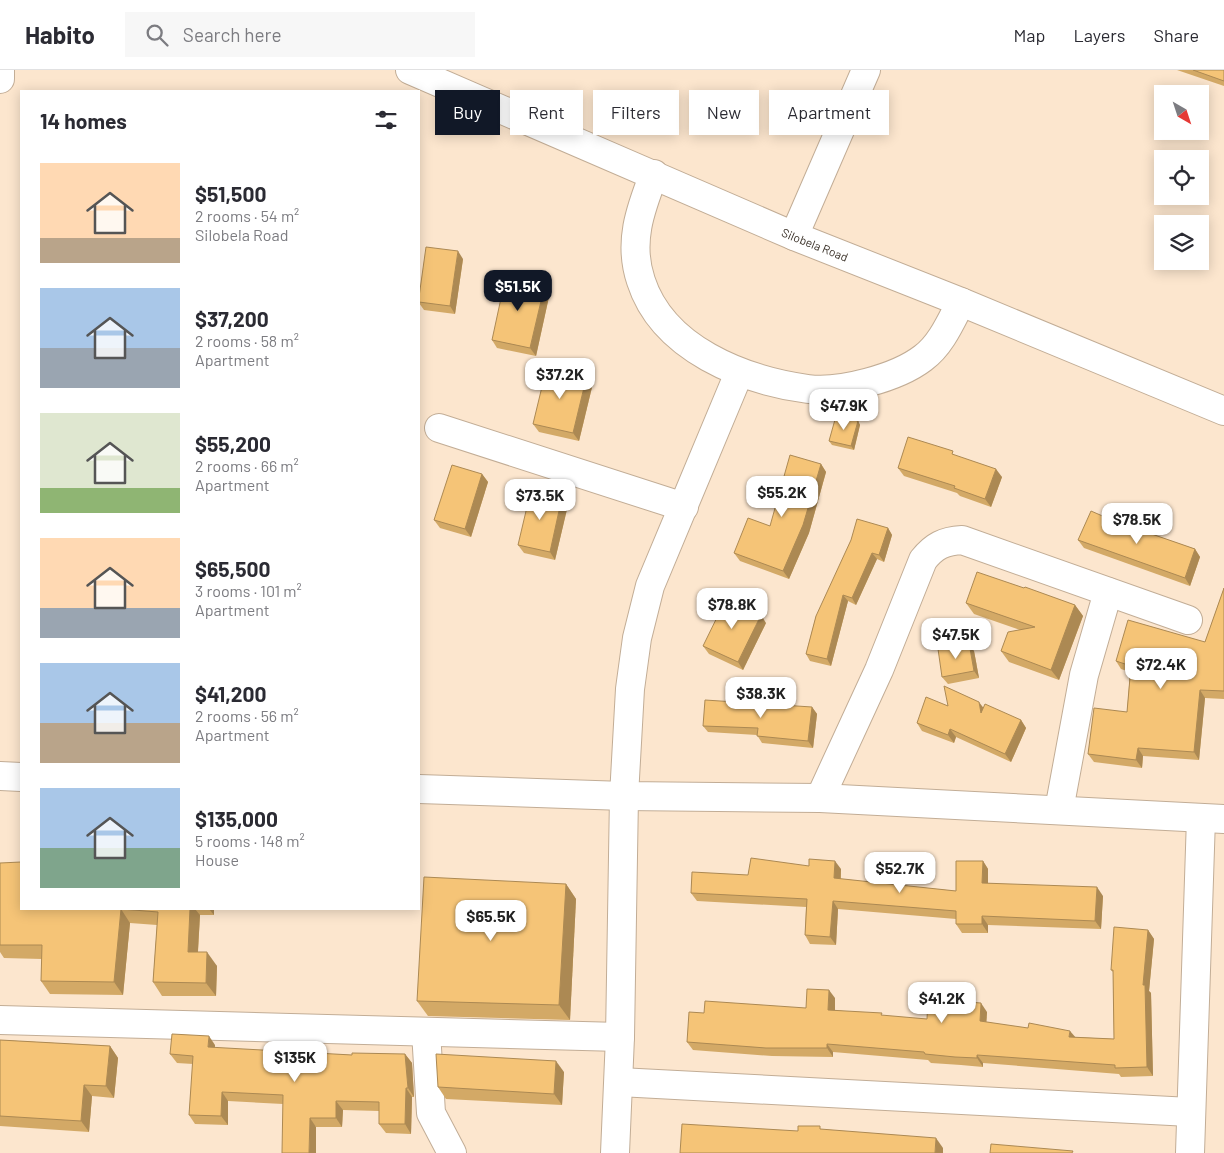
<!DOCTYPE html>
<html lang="en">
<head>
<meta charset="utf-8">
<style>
	body { margin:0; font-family:Barlow,sans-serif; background:#f7f7f7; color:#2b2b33; height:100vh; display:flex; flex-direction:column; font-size:19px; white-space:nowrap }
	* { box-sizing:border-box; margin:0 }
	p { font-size:16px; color:#7c7c81 }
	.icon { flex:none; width:28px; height:28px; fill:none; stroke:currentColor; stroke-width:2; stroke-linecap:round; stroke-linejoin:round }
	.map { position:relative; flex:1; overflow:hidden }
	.sheet { position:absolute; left:20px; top:20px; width:400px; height:820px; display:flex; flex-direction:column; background:#fff; border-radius:0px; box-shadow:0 2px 12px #0003 }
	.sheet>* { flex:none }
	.guide { position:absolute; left:435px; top:20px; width:475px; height:45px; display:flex; gap:10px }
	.needle { width:32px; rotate:141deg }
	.tools { position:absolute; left:1154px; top:15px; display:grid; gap:10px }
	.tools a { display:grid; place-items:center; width:55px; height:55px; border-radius:0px; background:#fff; box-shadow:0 2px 12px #0003; font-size:25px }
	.price { position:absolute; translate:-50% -42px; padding:0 11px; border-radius:10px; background:#fff; color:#222; font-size:16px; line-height:32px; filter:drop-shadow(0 1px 2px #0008) }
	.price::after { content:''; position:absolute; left:50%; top:30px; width:15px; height:11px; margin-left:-8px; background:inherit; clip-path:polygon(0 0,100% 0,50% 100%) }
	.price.selected { background:#111827; color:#fff }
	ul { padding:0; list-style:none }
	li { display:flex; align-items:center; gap:15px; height:125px; padding:0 20px }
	li span { display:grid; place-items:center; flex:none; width:140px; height:100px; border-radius:0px; color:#555 }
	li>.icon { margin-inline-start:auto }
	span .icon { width:60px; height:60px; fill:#fffc; stroke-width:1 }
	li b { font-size:21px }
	h2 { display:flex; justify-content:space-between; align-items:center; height:60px; padding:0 20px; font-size:21px }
	.chip { padding:0 18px; border-radius:0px; background:#fff; box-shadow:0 2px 12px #0003; font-size:18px; line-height:45px }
	.chip.selected { background:#111827; color:#fff }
	header { display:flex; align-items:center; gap:30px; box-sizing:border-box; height:70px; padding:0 25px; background:#fff; border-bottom:1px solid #e1e1e2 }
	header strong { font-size:24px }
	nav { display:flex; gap:28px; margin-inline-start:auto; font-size:18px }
	.search { width:350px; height:45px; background:#f7f7f7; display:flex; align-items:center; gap:12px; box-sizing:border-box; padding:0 18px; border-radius:0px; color:#7c7c81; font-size:19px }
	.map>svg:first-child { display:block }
</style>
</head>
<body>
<header>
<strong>Habito</strong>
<div class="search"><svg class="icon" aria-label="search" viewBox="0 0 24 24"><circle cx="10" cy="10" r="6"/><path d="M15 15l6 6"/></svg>Search here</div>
<nav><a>Map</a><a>Layers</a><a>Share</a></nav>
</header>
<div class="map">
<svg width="1224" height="1083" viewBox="0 0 1224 1083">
	<rect width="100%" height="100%" fill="#fce6ce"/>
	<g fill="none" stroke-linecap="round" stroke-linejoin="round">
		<defs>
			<g id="minor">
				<path id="s1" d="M 410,0 L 794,166 L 961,232 L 1224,341"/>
				<path d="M 0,9 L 0,0"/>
				<path d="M 654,104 C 640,140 628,173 641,211 C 663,279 743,310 808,319 C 840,323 897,308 923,288 C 941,275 951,251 961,232"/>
				<path d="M 794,166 L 866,0"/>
				<path d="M 439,358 L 684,437"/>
				<path d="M 0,706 L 21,707"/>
				<path d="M 419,719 L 624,726 L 820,728 L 1224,749"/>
				<path d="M 820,728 L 879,600 L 923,490 C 934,476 944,471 962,470 L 1188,550"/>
				<path d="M 1059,740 L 1084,605 L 1108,522"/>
				<path d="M 0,950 L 620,967"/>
				<path d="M 426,962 L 431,1043 L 452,1083"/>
				<path d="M 619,1012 L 1190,1042"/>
				<path d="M 615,1083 L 620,967 L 624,726 L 630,619 L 637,568 L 650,516 L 739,303"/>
				<path d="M 1190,1083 L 1201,748"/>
			</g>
		</defs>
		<!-- minor casing -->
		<use href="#minor" stroke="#c2ad96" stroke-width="30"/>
		<!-- minor -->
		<use href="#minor" stroke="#fff" stroke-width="28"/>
	</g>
	<!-- wall -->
	<g fill="#d3a966">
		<path d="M 1177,0 L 1224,0 L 1224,16 Z"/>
		<path d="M 463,189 L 455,244 L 424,240 L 419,233 L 419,227 Z"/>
		<path d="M 550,222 L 536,286 L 497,278 L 492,270 Z"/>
		<path d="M 587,305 L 593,313 L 579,371 L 539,362 L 533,354 Z"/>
		<path d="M 858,351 L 860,355 L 854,380 L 832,375 L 829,371 Z"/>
		<path d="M 956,386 L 1002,407 L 991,437 L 960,426 L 957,423 L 904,406 L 898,398 Z"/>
		<path d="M 821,394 L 826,402 L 809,463 L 789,509 L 740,491 L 734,483 L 770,456 Z"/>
		<path d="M 482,404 L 488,412 L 471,467 L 440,458 L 434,450 Z"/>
		<path d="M 568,435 L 555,490 L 524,483 L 518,475 Z"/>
		<path d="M 1114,451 L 1195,479 L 1200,487 L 1190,516 L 1084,478 L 1078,470 Z"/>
		<path d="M 888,458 L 892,465 L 884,492 L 877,489 L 856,535 L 848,531 L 831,596 L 810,591 L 806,584 L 816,546 Z"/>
		<path d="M 1024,518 L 1075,535 L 1083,546 L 1059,610 L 1009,592 L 1001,581 L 1020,560 L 974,544 L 966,533 Z"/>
		<path d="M 1224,518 L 1224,629 L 1205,628 L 1199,690 L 1143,686 L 1142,698 L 1094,692 L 1088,684 L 1127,642 L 1130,602 L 1121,599 L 1116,591 L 1205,572 Z"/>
		<path d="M 766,553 L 743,600 L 709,584 L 703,576 Z"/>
		<path d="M 974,581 L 979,608 L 948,614 L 942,607 Z"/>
		<path d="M 948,636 L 984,638 L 1021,650 L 1026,658 L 1011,692 L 956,667 L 954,673 L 922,661 L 917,653 Z"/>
		<path d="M 812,637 L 817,644 L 813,678 L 762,673 L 757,665 L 708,662 L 703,656 Z"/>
		<path d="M 983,791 L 988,799 L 988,813 L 1103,826 L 1101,859 L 988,855 L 988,863 L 962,863 L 956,854 L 956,849 L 838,839 L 836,875 L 810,874 L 805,865 L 806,837 L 697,831 L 691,823 L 748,805 L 809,796 L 841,799 L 841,809 L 956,821 Z"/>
		<path d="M 0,793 L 21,839 L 214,839 L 214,845 L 200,845 L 198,882 L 217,896 L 216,926 L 162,926 L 153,912 L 157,855 L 130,853 L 123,925 L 50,924 L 41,911 L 42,889 L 4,888 L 0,882 Z"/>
		<path d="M 566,814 L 576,829 L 570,950 L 428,946 L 417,931 Z"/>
		<path d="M 1148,860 L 1154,869 L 1149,921 L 1151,923 L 1153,1006 L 1121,1007 L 1119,1004 L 983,993 L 983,997 L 961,995 L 931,993 L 928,990 L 833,982 L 833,987 L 772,986 L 693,980 L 687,972 L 704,943 L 806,938 L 835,928 L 835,940 L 884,946 L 927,949 L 987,942 L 986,952 L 1075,967 L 1114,969 L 1113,902 L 1111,900 Z"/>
		<path d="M 0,970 L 110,976 L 118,988 L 114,1028 L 92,1026 L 89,1062 L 0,1056 Z"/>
		<path d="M 215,975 L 215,978 L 352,985 L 405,984 L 412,993 L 414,1027 L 412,1027 L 411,1064 L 386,1063 L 379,1054 L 379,1041 L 343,1040 L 342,1057 L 316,1057 L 283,1034 L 228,1031 L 228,1055 L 195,1054 L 189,1045 L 193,994 L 177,993 L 170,984 Z"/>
		<path d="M 564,1002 L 562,1035 L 446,1029 L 438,1017 Z"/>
	</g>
	<!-- shaded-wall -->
	<g fill="#ac8953">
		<path d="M 458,181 L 463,189 L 455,244 L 450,236 Z"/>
		<path d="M 545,214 L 550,222 L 536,286 L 530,278 Z"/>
		<path d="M 587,305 L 593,313 L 579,371 L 573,363 Z"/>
		<path d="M 858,351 L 860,355 L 854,380 L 851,376 Z"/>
		<path d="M 821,394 L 826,402 L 809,463 L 789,509 L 783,501 Z"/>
		<path d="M 996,399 L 1002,407 L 991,437 L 985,429 Z"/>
		<path d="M 482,404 L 488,412 L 471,467 L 465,459 Z"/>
		<path d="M 562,427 L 568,435 L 555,490 L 550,482 Z"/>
		<path d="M 888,458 L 892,465 L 884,492 L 879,485 Z"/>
		<path d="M 1195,479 L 1200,487 L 1190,516 L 1185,508 Z"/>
		<path d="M 872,483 L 877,489 L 856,535 L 852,528 Z"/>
		<path d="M 843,525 L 848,531 L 831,596 L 827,589 Z"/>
		<path d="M 1075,535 L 1083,546 L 1059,610 L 1051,600 Z"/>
		<path d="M 761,545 L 766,553 L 743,600 L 738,592 Z"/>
		<path d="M 969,573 L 974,581 L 979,608 L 974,601 Z"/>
		<path d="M 1200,620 L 1205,628 L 1199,690 L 1194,682 Z"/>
		<path d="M 979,632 L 985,640 L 981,643 Z"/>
		<path d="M 812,637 L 817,644 L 813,678 L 808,671 Z"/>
		<path d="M 1021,650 L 1026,658 L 1011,692 L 1005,684 Z"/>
		<path d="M 950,659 L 956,667 L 954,673 L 948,665 Z"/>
		<path d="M 1138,678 L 1143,686 L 1142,698 L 1136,690 Z"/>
		<path d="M 835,791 L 841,799 L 840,817 L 834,808 Z"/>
		<path d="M 983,791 L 988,799 L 988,821 L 982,813 Z"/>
		<path d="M 566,814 L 576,829 L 570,950 L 559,935 Z"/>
		<path d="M 1097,817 L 1103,826 L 1101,859 L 1095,851 Z"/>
		<path d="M 833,831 L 838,839 L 836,875 L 830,867 Z"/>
		<path d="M 121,839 L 130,853 L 123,925 L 114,912 Z"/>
		<path d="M 190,839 L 195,839 L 200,845 L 197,896 L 188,882 Z"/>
		<path d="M 209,839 L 214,839 L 214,845 Z"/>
		<path d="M 982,846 L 988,855 L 988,863 L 982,854 Z"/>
		<path d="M 1148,860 L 1154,869 L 1149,921 L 1151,923 L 1153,1006 L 1147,997 L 1143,915 Z"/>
		<path d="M 207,882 L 217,896 L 216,926 L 206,913 Z"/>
		<path d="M 829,920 L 835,928 L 835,948 L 828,940 Z"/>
		<path d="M 981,933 L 987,942 L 986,960 L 980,951 Z"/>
		<path d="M 1070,961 L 1077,969 L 1069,967 Z"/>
		<path d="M 209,966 L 215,975 L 214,986 L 208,977 Z"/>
		<path d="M 827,974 L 833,982 L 833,987 L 827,978 Z"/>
		<path d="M 110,976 L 118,988 L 114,1028 L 106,1016 Z"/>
		<path d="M 405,984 L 412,993 L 414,1027 L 408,1018 Z"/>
		<path d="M 977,985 L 983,993 L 983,997 L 977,988 Z"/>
		<path d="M 556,991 L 564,1002 L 562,1035 L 554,1024 Z"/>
		<path d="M 84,1015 L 92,1026 L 89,1062 L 81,1051 Z"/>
		<path d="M 406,1018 L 412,1027 L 411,1064 L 405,1054 Z"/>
		<path d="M 222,1022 L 228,1031 L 228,1055 L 221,1046 Z"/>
		<path d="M 336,1031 L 343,1040 L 342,1057 L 336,1048 Z"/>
		<path d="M 310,1048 L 316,1057 L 316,1083 L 309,1083 Z"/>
		<path d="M 936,1068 L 943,1078 L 943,1083 L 935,1083 Z"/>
	</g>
	<!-- building -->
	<g fill="#f5c477" stroke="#ac8953">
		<path d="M 1193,0 L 1224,0 L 1224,11 Z"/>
		<path d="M 426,177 L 458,181 L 450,236 L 419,232 L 419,227 Z"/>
		<path d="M 506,205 L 545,214 L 530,278 L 492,270 Z"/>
		<path d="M 547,296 L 587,305 L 573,363 L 533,354 Z"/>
		<path d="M 836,346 L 858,351 L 851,376 L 829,371 Z"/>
		<path d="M 908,367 L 953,381 L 952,384 L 996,399 L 985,429 L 954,418 L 955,416 L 898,398 Z"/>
		<path d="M 790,385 L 821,394 L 803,455 L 783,501 L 734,483 L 748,448 L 770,456 Z"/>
		<path d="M 452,395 L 482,404 L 465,459 L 434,450 Z"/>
		<path d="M 531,420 L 562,427 L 550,482 L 518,475 Z"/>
		<path d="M 1091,441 L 1114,451 L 1195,479 L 1185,508 L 1078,470 Z"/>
		<path d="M 857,449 L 888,458 L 879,485 L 872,483 L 852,528 L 843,525 L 827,589 L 806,584 L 816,546 L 851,470 Z"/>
		<path d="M 977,502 L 1024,518 L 1025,517 L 1075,535 L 1051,600 L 1001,581 L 1008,562 L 1035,557 L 966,533 Z"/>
		<path d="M 1224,518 L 1224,621 L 1200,620 L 1194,682 L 1138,678 L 1136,690 L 1088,684 L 1094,638 L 1127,642 L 1131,596 L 1116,591 L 1128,550 L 1205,572 Z"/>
		<path d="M 726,529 L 761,545 L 738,592 L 703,576 Z"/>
		<path d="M 969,573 L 974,601 L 942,607 L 938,579 Z"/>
		<path d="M 944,616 L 979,632 L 981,643 L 985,634 L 1021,650 L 1005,684 L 950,659 L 948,665 L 917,653 L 926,627 L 948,636 Z"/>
		<path d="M 705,630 L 812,637 L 808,671 L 757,666 L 758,658 L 703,656 Z"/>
		<path d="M 751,788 L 809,796 L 809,789 L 835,791 L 834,808 L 956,821 L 956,791 L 983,791 L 982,813 L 1097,817 L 1095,851 L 982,846 L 982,854 L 956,854 L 956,841 L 833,831 L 830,867 L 805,865 L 807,829 L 691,823 L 692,802 L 748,805 Z"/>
		<path d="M 21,792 L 21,839 L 190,839 L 188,882 L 207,882 L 206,913 L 153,912 L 158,842 L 121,839 L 114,912 L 41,911 L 42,875 L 0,875 L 0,793 Z"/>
		<path d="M 424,807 L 566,814 L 559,935 L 417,931 Z"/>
		<path d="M 1114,857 L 1148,860 L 1143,915 L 1145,915 L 1147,997 L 1115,998 L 1115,995 L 977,985 L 977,988 L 955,987 L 925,984 L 924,982 L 827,974 L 827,978 L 766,978 L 687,972 L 689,942 L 704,943 L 705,931 L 806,938 L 807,919 L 829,920 L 828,940 L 882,943 L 881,945 L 927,949 L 928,929 L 981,933 L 980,951 L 1028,958 L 1029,953 L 1070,961 L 1069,967 L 1114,969 L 1113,900 L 1111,900 Z"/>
		<path d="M 172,964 L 209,966 L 208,977 L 352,985 L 352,983 L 405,984 L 408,1018 L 406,1018 L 405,1054 L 379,1054 L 379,1032 L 336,1031 L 336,1048 L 310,1048 L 309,1083 L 282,1083 L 283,1025 L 222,1022 L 221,1046 L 189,1045 L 193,986 L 170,984 Z"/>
		<path d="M 0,970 L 110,976 L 106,1016 L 84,1015 L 81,1051 L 0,1046 Z"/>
		<path d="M 436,984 L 556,991 L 554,1024 L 438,1017 Z"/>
		<path d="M 682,1054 L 798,1061 L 798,1056 L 820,1056 L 820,1059 L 936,1068 L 935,1083 L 680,1083 Z"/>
		<path d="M 991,1074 L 1073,1081 L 1072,1083 L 990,1083 Z"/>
	</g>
	<g text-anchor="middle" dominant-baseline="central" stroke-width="4" stroke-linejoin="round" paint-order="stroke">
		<!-- street labels -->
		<g font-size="12" fill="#372e25" stroke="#fff6ec">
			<text stroke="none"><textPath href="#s1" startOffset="441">Silobela Road</textPath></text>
		</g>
	</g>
</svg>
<div class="tools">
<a><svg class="needle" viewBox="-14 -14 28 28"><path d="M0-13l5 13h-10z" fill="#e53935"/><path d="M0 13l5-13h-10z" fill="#7c7c81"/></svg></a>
<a><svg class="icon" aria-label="locate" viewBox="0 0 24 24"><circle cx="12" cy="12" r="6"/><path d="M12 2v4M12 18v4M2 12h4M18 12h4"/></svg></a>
<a><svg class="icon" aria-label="layers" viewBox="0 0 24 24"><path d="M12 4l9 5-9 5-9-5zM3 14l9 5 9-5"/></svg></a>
</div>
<b class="price selected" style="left:518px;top:242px">$51.5K</b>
<b class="price" style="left:560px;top:330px">$37.2K</b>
<b class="price" style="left:844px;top:361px">$47.9K</b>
<b class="price" style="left:782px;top:448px">$55.2K</b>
<b class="price" style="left:540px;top:451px">$73.5K</b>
<b class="price" style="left:1137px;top:475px">$78.5K</b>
<b class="price" style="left:732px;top:560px">$78.8K</b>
<b class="price" style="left:956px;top:590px">$47.5K</b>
<b class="price" style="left:1161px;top:620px">$72.4K</b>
<b class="price" style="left:761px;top:649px">$38.3K</b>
<b class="price" style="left:900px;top:824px">$52.7K</b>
<b class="price" style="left:491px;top:872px">$65.5K</b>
<b class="price" style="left:942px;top:954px">$41.2K</b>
<b class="price" style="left:295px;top:1013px">$135K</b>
<div class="guide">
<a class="chip selected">Buy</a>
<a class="chip">Rent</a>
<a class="chip">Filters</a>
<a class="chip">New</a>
<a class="chip">Apartment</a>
</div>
<section class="sheet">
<h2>14 homes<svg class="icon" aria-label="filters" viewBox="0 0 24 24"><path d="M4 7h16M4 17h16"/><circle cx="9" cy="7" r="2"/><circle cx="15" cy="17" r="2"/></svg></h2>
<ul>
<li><span style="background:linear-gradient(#ffd9b3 75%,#b9a48a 0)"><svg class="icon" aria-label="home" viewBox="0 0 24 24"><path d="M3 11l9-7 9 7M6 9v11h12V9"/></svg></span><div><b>$51,500</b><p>2 rooms · 54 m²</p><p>Silobela Road</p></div></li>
<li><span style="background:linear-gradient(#a9c7e8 60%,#9aa5b1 0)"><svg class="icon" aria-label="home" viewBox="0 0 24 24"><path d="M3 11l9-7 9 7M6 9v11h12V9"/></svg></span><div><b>$37,200</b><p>2 rooms · 58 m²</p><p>Apartment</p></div></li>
<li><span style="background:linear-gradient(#dfe7d0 75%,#8fb573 0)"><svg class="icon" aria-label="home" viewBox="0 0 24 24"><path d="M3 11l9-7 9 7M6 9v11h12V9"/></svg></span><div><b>$55,200</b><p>2 rooms · 66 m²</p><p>Apartment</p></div></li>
<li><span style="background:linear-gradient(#ffd9b3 70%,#9aa5b1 0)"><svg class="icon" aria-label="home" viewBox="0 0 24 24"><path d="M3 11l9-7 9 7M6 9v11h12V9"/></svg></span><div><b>$65,500</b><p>3 rooms · 101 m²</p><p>Apartment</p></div></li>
<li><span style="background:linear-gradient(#a9c7e8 60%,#b9a48a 0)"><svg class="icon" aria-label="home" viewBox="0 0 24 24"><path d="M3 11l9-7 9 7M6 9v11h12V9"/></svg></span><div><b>$41,200</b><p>2 rooms · 56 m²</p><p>Apartment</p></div></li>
<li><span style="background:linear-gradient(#a9c7e8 60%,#7fa58c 0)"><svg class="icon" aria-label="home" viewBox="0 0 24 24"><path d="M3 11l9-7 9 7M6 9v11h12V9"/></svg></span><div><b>$135,000</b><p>5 rooms · 148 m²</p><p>House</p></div></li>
</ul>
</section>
</div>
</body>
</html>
